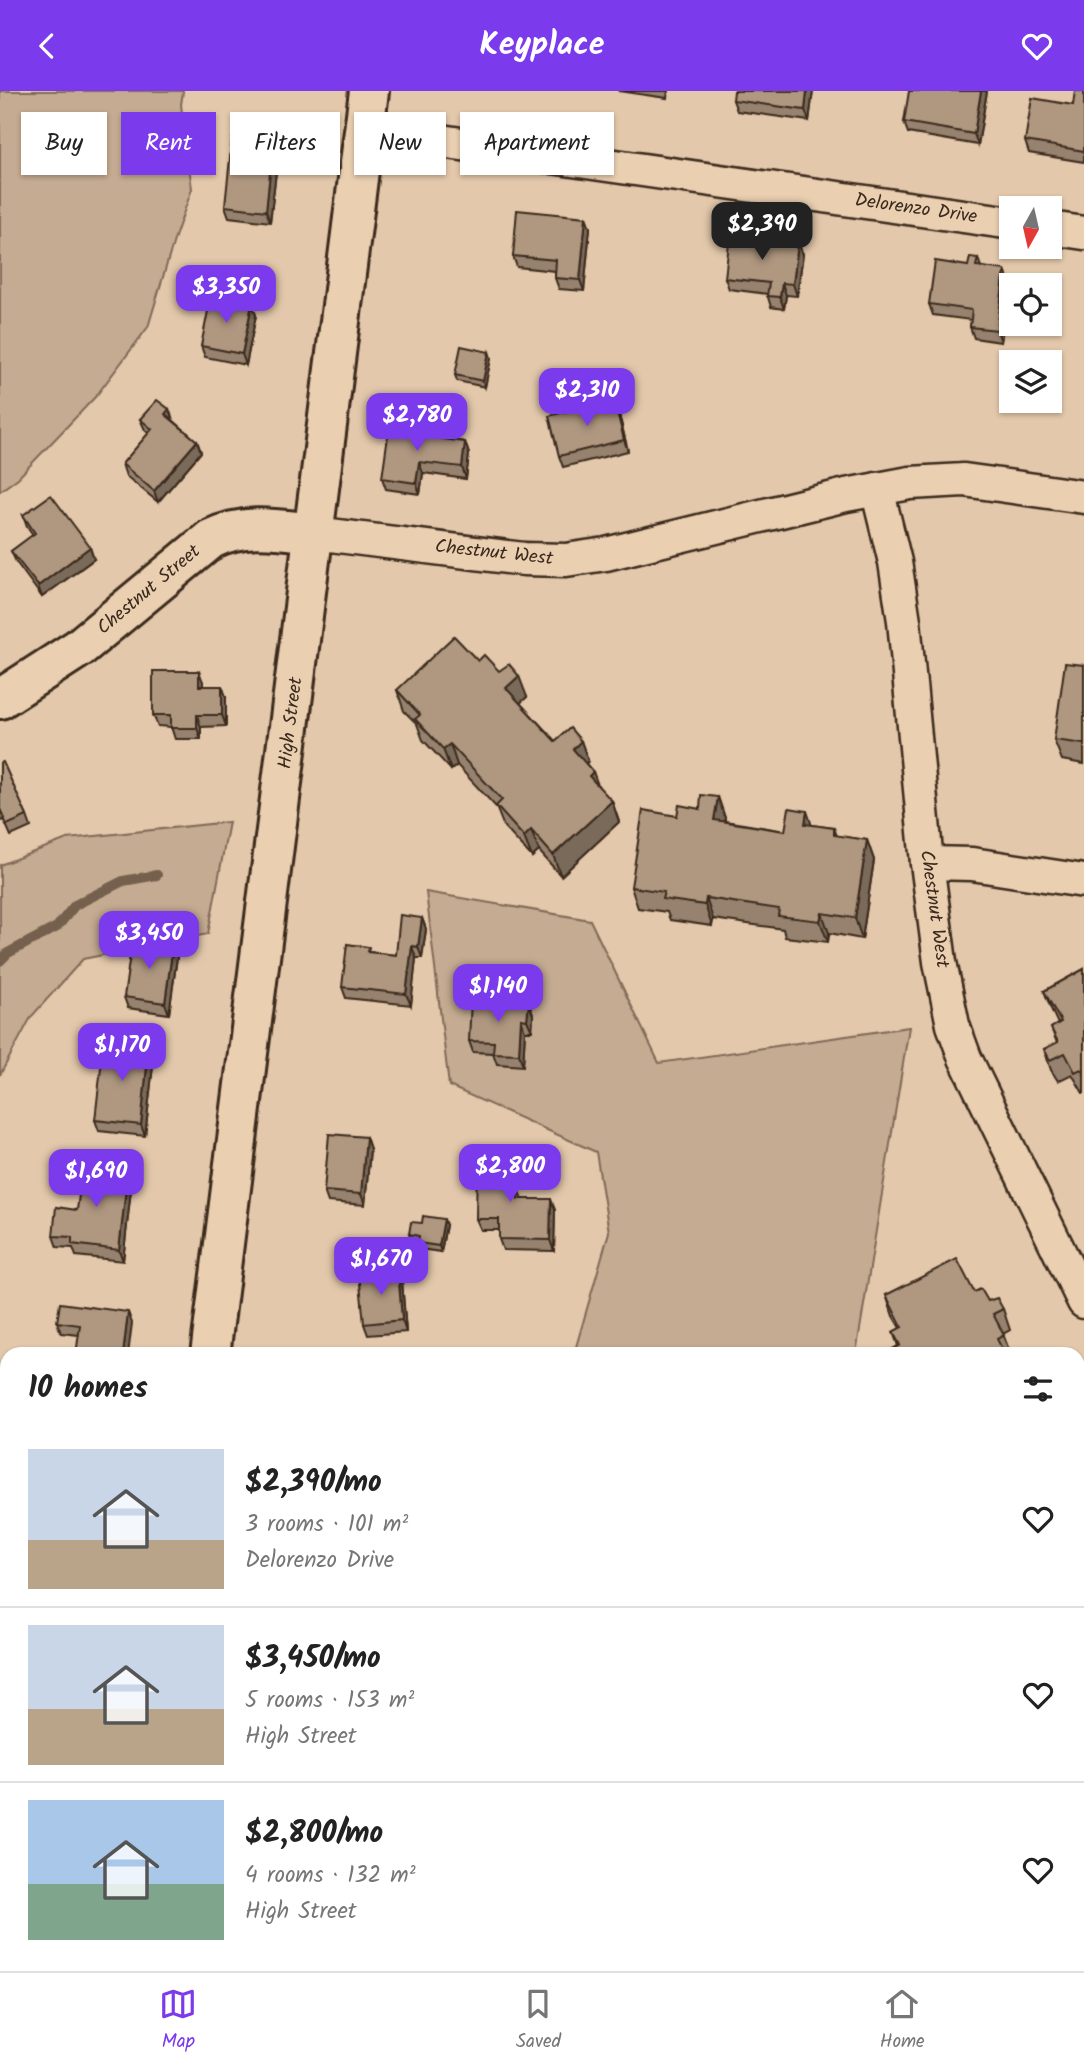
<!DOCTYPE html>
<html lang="en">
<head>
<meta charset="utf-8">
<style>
	body { margin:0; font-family:Kalam,sans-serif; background:#f6f6f6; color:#222; height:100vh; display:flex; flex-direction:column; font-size:26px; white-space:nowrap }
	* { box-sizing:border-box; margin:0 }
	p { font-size:23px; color:#767676 }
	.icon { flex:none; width:38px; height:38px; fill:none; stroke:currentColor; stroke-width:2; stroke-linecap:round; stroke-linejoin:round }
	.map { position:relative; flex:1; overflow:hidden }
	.side { position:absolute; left:0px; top:1256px; width:1085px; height:625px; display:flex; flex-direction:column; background:#fff; border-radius:21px 21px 0 0; box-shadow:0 2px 5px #0004 }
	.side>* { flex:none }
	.hud { position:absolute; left:21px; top:21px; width:700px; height:63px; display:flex; gap:14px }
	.needle { width:46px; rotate:188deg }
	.tools { position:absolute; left:999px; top:105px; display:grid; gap:14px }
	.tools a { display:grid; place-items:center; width:63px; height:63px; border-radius:0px; background:#fff; box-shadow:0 2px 5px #0004; font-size:35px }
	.price { position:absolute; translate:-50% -60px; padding:0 16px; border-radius:14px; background:#7c3aed; color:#fff; font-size:23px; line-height:46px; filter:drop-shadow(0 2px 4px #0008) }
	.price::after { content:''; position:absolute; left:50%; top:42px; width:21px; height:16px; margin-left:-10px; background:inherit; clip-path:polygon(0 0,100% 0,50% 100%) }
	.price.on { background:#222; color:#fff }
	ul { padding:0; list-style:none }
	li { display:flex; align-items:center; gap:21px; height:175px; padding:0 28px }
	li+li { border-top:2px solid #e0e0e0 }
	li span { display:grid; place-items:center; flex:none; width:196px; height:140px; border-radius:0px; color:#555 }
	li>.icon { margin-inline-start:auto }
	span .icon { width:84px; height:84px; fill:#fffc; stroke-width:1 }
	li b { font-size:30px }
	h2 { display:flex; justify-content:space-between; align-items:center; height:84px; padding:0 28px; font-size:30px }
	.pill { padding:0 24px; border-radius:0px; background:#fff; box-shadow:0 2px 5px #0004; font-size:24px; line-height:63px }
	.pill.on { background:#7c3aed; color:#fff }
	header { display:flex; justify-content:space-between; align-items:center; height:91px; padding:0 28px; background:#7c3aed; color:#fff; font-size:32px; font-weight:700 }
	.menu { display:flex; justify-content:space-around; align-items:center; height:98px; border-top:2px solid #e0e0e0; background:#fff; font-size:19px; color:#767676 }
	.menu a { display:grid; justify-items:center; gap:4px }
	.menu .on { color:#7c3aed }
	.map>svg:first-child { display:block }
</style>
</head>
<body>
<header><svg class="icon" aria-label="back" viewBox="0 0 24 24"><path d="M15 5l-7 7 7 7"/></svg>Keyplace<svg class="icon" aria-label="heart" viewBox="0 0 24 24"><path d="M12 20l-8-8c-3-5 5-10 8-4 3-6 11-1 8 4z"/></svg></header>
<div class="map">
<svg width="1084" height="1880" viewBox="0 0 1084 1880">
	<rect width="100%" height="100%" fill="#e3c8ab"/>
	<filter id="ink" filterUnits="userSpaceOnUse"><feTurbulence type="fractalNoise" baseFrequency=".0143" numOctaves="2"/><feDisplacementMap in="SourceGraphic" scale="14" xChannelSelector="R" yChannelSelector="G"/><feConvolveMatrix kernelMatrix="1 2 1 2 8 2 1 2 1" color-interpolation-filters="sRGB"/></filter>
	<g filter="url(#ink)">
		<!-- green -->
		<g fill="#c4ab91" stroke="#806a58" stroke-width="2">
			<path d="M 0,0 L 183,0 L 181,14 L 192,98 L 175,146 L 148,236 L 96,305 L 18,387 L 0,400 Z"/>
			<path d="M 229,731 L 208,843 L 83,868 L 31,926 L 0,984 L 0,774 L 67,748 Z"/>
			<path d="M 426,801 L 590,829 L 659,972 L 909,936 L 856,1263 L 574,1263 L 609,1141 L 596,1061 L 449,995 Z"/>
			<path d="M 1078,1480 L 1084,1481 L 1084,1725 L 1078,1772 Z"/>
			<path d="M 347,1874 L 1065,1874 L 1064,1880 L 345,1880 Z"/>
		</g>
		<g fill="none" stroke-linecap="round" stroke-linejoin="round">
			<!-- stream -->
			<g stroke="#74604e" stroke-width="10">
				<path d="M 0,870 L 8,862 L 57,836 L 75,814 L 123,790 L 157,784"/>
				<path d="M 526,1874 L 529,1880"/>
			</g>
			<defs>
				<g id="minor">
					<path d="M 364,39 L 1012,132"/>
					<path d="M 1050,137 L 1084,142"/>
					<path d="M 877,398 L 895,471 L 904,530 L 927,772 L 940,871 L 953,934 L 965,967 L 1084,1211"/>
					<path d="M 314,442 L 524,468 L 566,469 L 606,463 L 846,404 L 910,392 L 964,389 L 1084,406"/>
					<path d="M 927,772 L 972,773 L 1084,790"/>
				</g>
				<g id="secondary">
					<path d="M 0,608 L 79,557 L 211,448 C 244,431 279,438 314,442"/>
					<path d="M 210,1264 L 369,0"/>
					<path d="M 132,1880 L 133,1874"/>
				</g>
			</defs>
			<!-- minor casing -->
			<use href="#minor" stroke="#3b2a1e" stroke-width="37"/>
			<!-- secondary casing -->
			<use href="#secondary" stroke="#3b2a1e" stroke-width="44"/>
			<!-- minor -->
			<use href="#minor" stroke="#eacfb1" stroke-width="32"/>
			<!-- secondary -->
			<use href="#secondary" stroke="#eacfb1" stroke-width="38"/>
		</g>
		<!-- wall -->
		<g fill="#96826e" stroke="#3b2a1e" stroke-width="2">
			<path d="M 618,0 L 668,0 L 667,7 Z"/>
			<path d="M 813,0 L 809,30 L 737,20 L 733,9 Z"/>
			<path d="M 987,0 L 978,54 L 908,42 L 904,31 Z"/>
			<path d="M 1084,0 L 1084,71 L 1029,62 L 1025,50 L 1073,14 Z"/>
			<path d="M 273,52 L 278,64 L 270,131 L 229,126 L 225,115 Z"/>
			<path d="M 586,126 L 590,137 L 584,200 L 559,198 L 555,187 L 555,180 L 517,176 L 513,165 Z"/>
			<path d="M 803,163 L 797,205 L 786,204 L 784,218 L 771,216 L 767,203 L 729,198 L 725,187 Z"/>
			<path d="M 978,167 L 981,176 L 1009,190 L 1001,251 L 974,247 L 970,236 L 971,229 L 933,224 L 929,213 Z"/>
			<path d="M 252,213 L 256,224 L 246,274 L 205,266 L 201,255 Z"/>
			<path d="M 489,261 L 491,267 L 485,296 L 457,290 L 455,284 Z"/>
			<path d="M 614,308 L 618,319 L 628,360 L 563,376 L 559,365 Z"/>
			<path d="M 169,318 L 173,329 L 197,350 L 201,361 L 158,411 L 126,385 L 122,373 L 149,343 L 145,339 L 140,328 Z"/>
			<path d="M 420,345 L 465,351 L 469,363 L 466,388 L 423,382 L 420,403 L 386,398 L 382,387 Z"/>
			<path d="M 23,424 L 94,468 L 42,506 L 16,471 L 11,460 L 33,444 L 27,435 Z"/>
			<path d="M 478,570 L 499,580 L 527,606 L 520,612 L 555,650 L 581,650 L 588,670 L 586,673 L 593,681 L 598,696 L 612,710 L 619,731 L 561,785 L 539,760 L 532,766 L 504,736 L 496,716 L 457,674 L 451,679 L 423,649 L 417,633 L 404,620 L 397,599 Z"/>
			<path d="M 1084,574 L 1084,673 L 1062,669 L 1054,649 Z"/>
			<path d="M 203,591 L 203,595 L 222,595 L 226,606 L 226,635 L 201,636 L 201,648 L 175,648 L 171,636 L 158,635 L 153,624 Z"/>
			<path d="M 0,672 L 27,725 L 31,736 L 11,745 L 4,729 L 0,730 Z"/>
			<path d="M 718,706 L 725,727 L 725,730 L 785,740 L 812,734 L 834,737 L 837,745 L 867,749 L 874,769 L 862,848 L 829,842 L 828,851 L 785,846 L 783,838 L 713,828 L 712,835 L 670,829 L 667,821 L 638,817 L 631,796 L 700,718 Z"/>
			<path d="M 422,827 L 426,838 L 422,867 L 416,867 L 411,914 L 346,907 L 342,896 L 370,861 L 396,864 Z"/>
			<path d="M 177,866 L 169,923 L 128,917 L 124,906 Z"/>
			<path d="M 1084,878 L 1084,1002 L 1083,1002 L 1072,983 L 1058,990 L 1051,979 L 1044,958 L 1057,952 L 1051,937 L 1058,933 L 1052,920 L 1044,900 Z"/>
			<path d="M 529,912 L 533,924 L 532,940 L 525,940 L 523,975 L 497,973 L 493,962 L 473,961 L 469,950 Z"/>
			<path d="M 154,966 L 145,1045 L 99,1040 L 95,1029 Z"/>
			<path d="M 366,1046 L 370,1058 L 365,1114 L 328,1111 L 324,1100 Z"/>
			<path d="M 128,1078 L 132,1089 L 123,1170 L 76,1165 L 73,1157 L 57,1156 L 53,1145 L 77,1119 Z"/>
			<path d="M 515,1081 L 515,1098 L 518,1098 L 522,1108 L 555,1119 L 554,1160 L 503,1159 L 499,1148 L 499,1139 L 481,1139 L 476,1128 Z"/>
			<path d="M 446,1134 L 441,1161 L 420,1158 L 418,1151 L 411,1149 L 409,1143 Z"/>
			<path d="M 398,1179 L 402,1190 L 406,1241 L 368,1244 L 364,1233 Z"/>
			<path d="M 974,1201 L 988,1210 L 1003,1218 L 1010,1239 L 1003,1243 L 1011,1264 L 887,1264 L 898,1255 L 893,1241 L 900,1237 L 893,1225 L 886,1204 Z"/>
			<path d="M 57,1231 L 132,1232 L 79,1244 L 61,1242 Z"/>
			<path d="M 1078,1410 L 1082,1421 L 1078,1423 Z"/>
			<path d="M 7,1444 L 7,1491 L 0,1469 Z"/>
			<rect x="0" y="1793" width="7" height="68"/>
			<path d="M 219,1874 L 276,1874 L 276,1880 L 247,1880 L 220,1876 Z"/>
		</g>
		<!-- shaded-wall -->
		<g fill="#7a6a5a" stroke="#3b2a1e" stroke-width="2">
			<path d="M 807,0 L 813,0 L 809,30 L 805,19 Z"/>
			<path d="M 981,0 L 987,0 L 978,54 L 974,43 Z"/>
			<path d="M 273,52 L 278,64 L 270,131 L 266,120 Z"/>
			<path d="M 586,126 L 590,137 L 584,200 L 580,189 Z"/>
			<path d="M 798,152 L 803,163 L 797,205 L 793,193 Z"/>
			<path d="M 1005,179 L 1009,190 L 1001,251 L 997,239 Z"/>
			<path d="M 782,192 L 786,204 L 784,218 L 780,206 Z"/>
			<path d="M 252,213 L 256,224 L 246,274 L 242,263 Z"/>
			<path d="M 489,261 L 491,267 L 485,296 L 483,290 Z"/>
			<path d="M 614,308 L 618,319 L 628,360 L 624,349 Z"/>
			<path d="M 169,318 L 173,330 L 165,323 Z"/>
			<path d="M 416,334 L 420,345 L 414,344 Z"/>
			<path d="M 197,350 L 201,361 L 158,411 L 154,400 Z"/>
			<path d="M 465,351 L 469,363 L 466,388 L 462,376 Z"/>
			<path d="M 419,371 L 423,382 L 420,403 L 416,392 Z"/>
			<path d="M 90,456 L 94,468 L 42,506 L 38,495 Z"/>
			<path d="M 199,580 L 203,591 L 203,606 L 199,595 Z"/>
			<path d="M 519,585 L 527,606 L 513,618 L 506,597 Z"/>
			<path d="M 222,595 L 226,606 L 226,635 L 222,624 Z"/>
			<path d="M 197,624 L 201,636 L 201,648 L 197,637 Z"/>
			<path d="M 581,650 L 588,670 L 580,679 L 573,658 Z"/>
			<path d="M 450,653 L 457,674 L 451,679 L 443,658 Z"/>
			<path d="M 593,681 L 601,702 L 589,685 Z"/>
			<path d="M 718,706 L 725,727 L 722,750 L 714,729 Z"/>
			<path d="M 612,710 L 619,731 L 561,785 L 553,764 Z"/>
			<path d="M 807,720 L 814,741 L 805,733 Z"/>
			<path d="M 531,739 L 539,760 L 532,766 L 524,746 Z"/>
			<path d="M 867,749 L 874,769 L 862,848 L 855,827 Z"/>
			<path d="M 706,807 L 713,828 L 712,835 L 705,814 Z"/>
			<path d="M 822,822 L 829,842 L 828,851 L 820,830 Z"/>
			<path d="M 422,827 L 426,838 L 422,867 L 418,856 Z"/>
			<path d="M 173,854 L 177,866 L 169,923 L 165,912 Z"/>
			<path d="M 412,855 L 416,867 L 411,914 L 406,903 Z"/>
			<path d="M 529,912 L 533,924 L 532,940 L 527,929 Z"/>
			<path d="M 521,928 L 525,940 L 523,975 L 519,963 Z"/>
			<path d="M 149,955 L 154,966 L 145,1045 L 141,1034 Z"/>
			<path d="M 366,1046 L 370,1058 L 365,1114 L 361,1103 Z"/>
			<path d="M 511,1070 L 515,1081 L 515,1109 L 511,1098 Z"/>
			<path d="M 128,1078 L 132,1089 L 123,1170 L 119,1159 Z"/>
			<path d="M 551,1108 L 555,1119 L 554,1160 L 550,1149 Z"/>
			<path d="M 444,1128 L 446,1134 L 441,1161 L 439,1155 Z"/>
			<path d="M 398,1179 L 402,1190 L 406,1241 L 402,1229 Z"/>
			<path d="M 128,1221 L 132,1232 L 128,1264 L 123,1264 Z"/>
			<path d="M 271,1874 L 276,1874 L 276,1880 L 273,1880 Z"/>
		</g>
		<!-- building -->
		<g fill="#af9780" stroke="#3b2a1e" stroke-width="2">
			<path d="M 734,0 L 807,0 L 805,19 L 733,9 Z"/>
			<path d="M 909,0 L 981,0 L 974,43 L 904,31 Z"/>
			<path d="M 1075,0 L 1084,0 L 1084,60 L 1025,50 L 1032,7 L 1073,14 Z"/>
			<path d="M 232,48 L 273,52 L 266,120 L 225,115 Z"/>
			<path d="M 517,119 L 586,126 L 580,189 L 555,187 L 556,169 L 513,165 Z"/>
			<path d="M 730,143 L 798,152 L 793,193 L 782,192 L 780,206 L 767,205 L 769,192 L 725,187 Z"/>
			<path d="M 970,166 L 978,167 L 976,175 L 1005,179 L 997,239 L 970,236 L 972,219 L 929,213 L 935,170 L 968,175 Z"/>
			<path d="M 211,205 L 252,213 L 242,263 L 201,255 Z"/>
			<path d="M 461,255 L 489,261 L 483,290 L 455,284 Z"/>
			<path d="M 614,308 L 624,349 L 559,365 L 549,325 Z"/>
			<path d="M 157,309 L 169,318 L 165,323 L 197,350 L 154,400 L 122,373 L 152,338 L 140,328 Z"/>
			<path d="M 390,330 L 416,334 L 414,344 L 465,351 L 462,376 L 419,371 L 416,392 L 382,387 Z"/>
			<path d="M 51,404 L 90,456 L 38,495 L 11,460 L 35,442 L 23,424 Z"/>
			<path d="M 454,545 L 478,570 L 484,564 L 499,580 L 509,573 L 519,585 L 506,597 L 555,650 L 570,637 L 581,650 L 573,658 L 593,681 L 589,685 L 612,710 L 553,764 L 531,739 L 524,746 L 496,715 L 502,709 L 450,653 L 443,658 L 415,628 L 420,624 L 397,599 Z"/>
			<path d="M 1065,572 L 1084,574 L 1084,653 L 1054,649 Z"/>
			<path d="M 153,580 L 199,580 L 199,595 L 222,595 L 222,624 L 197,624 L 197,637 L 171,637 L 171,624 L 153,624 Z"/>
			<path d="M 3,671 L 27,725 L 7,734 L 0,718 L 0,672 Z"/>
			<path d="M 701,704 L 718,706 L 714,729 L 785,740 L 789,717 L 807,720 L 805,733 L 834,737 L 834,744 L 867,749 L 855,827 L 822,822 L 820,830 L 778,825 L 779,818 L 706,807 L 705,814 L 662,808 L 664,801 L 631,796 L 643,719 L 677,725 L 679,714 L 700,718 Z"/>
			<path d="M 400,824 L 422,827 L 418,856 L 412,855 L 406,903 L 342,896 L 347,853 L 369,856 L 368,861 L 396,864 Z"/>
			<path d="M 132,849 L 173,854 L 165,912 L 124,906 Z"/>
			<path d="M 1084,878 L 1084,984 L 1081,978 L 1075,981 L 1065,962 L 1050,969 L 1044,958 L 1058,951 L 1051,937 L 1061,931 L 1044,900 Z"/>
			<path d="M 471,908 L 529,912 L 527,929 L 521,928 L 519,963 L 493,962 L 494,951 L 469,950 Z"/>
			<path d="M 104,950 L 149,955 L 141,1034 L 95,1029 Z"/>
			<path d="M 329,1043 L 366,1046 L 361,1103 L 324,1100 Z"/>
			<path d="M 477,1069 L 511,1070 L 511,1098 L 518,1098 L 518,1108 L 551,1108 L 550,1149 L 499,1148 L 499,1128 L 476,1128 Z"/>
			<path d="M 83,1073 L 128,1078 L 119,1159 L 72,1153 L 72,1146 L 53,1145 L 56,1116 L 77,1119 Z"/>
			<path d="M 423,1125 L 444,1128 L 439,1155 L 418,1152 L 419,1145 L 409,1143 L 411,1131 L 422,1132 Z"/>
			<path d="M 957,1168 L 974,1201 L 981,1198 L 988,1210 L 997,1207 L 1003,1218 L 993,1223 L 1004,1244 L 997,1248 L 1005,1264 L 888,1264 L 887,1261 L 900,1254 L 893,1241 L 902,1236 L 886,1204 Z"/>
			<path d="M 398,1179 L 402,1229 L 364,1233 L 359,1182 Z"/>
			<path d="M 60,1212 L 128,1221 L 123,1264 L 76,1264 L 80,1234 L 57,1231 Z"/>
			<path d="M 7,1444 L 7,1482 L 3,1481 L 7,1470 L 0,1469 Z"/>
			<rect x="0" y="1793" width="7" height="57"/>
		</g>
	</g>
	<g text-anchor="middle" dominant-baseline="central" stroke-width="5" stroke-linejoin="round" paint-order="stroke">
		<!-- street labels -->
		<g font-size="19" fill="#3b2a1e" stroke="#eacfb1">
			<text transform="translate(916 118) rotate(8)">Delorenzo Drive</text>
			<text transform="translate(494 462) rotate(6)">Chestnut West</text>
			<text transform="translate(149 499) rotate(-40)">Chestnut Street</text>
			<text transform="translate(291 632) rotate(-83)">High Street</text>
			<text transform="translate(934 818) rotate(82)">Chestnut West</text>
		</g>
	</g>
</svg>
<div class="tools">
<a><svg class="needle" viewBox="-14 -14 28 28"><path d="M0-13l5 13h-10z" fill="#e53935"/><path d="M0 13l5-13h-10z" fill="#767676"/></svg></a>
<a><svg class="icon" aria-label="locate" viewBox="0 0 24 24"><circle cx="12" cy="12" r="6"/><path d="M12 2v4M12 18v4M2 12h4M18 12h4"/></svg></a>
<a><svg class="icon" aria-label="layers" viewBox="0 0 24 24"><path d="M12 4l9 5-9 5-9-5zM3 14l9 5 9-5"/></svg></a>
</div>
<b class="price on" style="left:762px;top:171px">$2,390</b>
<b class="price" style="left:226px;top:234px">$3,350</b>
<b class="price" style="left:587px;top:337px">$2,310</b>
<b class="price" style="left:417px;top:362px">$2,780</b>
<b class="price" style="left:149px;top:880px">$3,450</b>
<b class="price" style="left:498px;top:933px">$1,140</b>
<b class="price" style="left:122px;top:992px">$1,170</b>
<b class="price" style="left:510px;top:1113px">$2,800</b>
<b class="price" style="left:96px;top:1118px">$1,690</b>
<b class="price" style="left:381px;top:1206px">$1,670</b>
<div class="hud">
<a class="pill">Buy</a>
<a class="pill on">Rent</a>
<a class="pill">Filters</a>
<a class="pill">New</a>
<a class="pill">Apartment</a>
</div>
<section class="side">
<h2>10 homes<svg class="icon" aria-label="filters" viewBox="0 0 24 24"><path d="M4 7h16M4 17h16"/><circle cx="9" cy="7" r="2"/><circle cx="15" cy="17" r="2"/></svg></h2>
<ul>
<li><span style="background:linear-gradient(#c9d6e8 65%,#b9a48a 0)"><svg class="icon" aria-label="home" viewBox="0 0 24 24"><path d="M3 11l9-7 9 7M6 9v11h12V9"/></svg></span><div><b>$2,390/mo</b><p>3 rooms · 101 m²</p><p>Delorenzo Drive</p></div><svg class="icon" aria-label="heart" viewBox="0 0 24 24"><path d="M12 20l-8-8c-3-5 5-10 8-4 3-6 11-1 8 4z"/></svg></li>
<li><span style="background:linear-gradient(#c9d6e8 60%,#b9a48a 0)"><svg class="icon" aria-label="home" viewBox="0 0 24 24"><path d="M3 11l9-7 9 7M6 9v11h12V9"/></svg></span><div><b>$3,450/mo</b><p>5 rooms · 153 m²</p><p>High Street</p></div><svg class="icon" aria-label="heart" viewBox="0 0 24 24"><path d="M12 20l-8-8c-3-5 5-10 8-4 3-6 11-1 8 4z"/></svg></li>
<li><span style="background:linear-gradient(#a9c7e8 60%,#7fa58c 0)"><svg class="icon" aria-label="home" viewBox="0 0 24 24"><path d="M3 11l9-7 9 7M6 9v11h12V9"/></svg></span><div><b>$2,800/mo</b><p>4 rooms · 132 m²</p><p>High Street</p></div><svg class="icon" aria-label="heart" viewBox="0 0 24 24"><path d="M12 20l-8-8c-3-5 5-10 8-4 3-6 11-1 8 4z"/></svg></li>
</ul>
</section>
</div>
<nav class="menu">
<a class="on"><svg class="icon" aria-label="map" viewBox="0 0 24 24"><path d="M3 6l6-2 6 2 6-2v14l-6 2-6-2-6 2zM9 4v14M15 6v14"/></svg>Map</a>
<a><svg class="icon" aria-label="saved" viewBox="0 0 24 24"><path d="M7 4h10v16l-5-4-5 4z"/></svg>Saved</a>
<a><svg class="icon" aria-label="home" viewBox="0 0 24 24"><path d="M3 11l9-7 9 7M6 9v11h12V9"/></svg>Home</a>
</nav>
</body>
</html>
